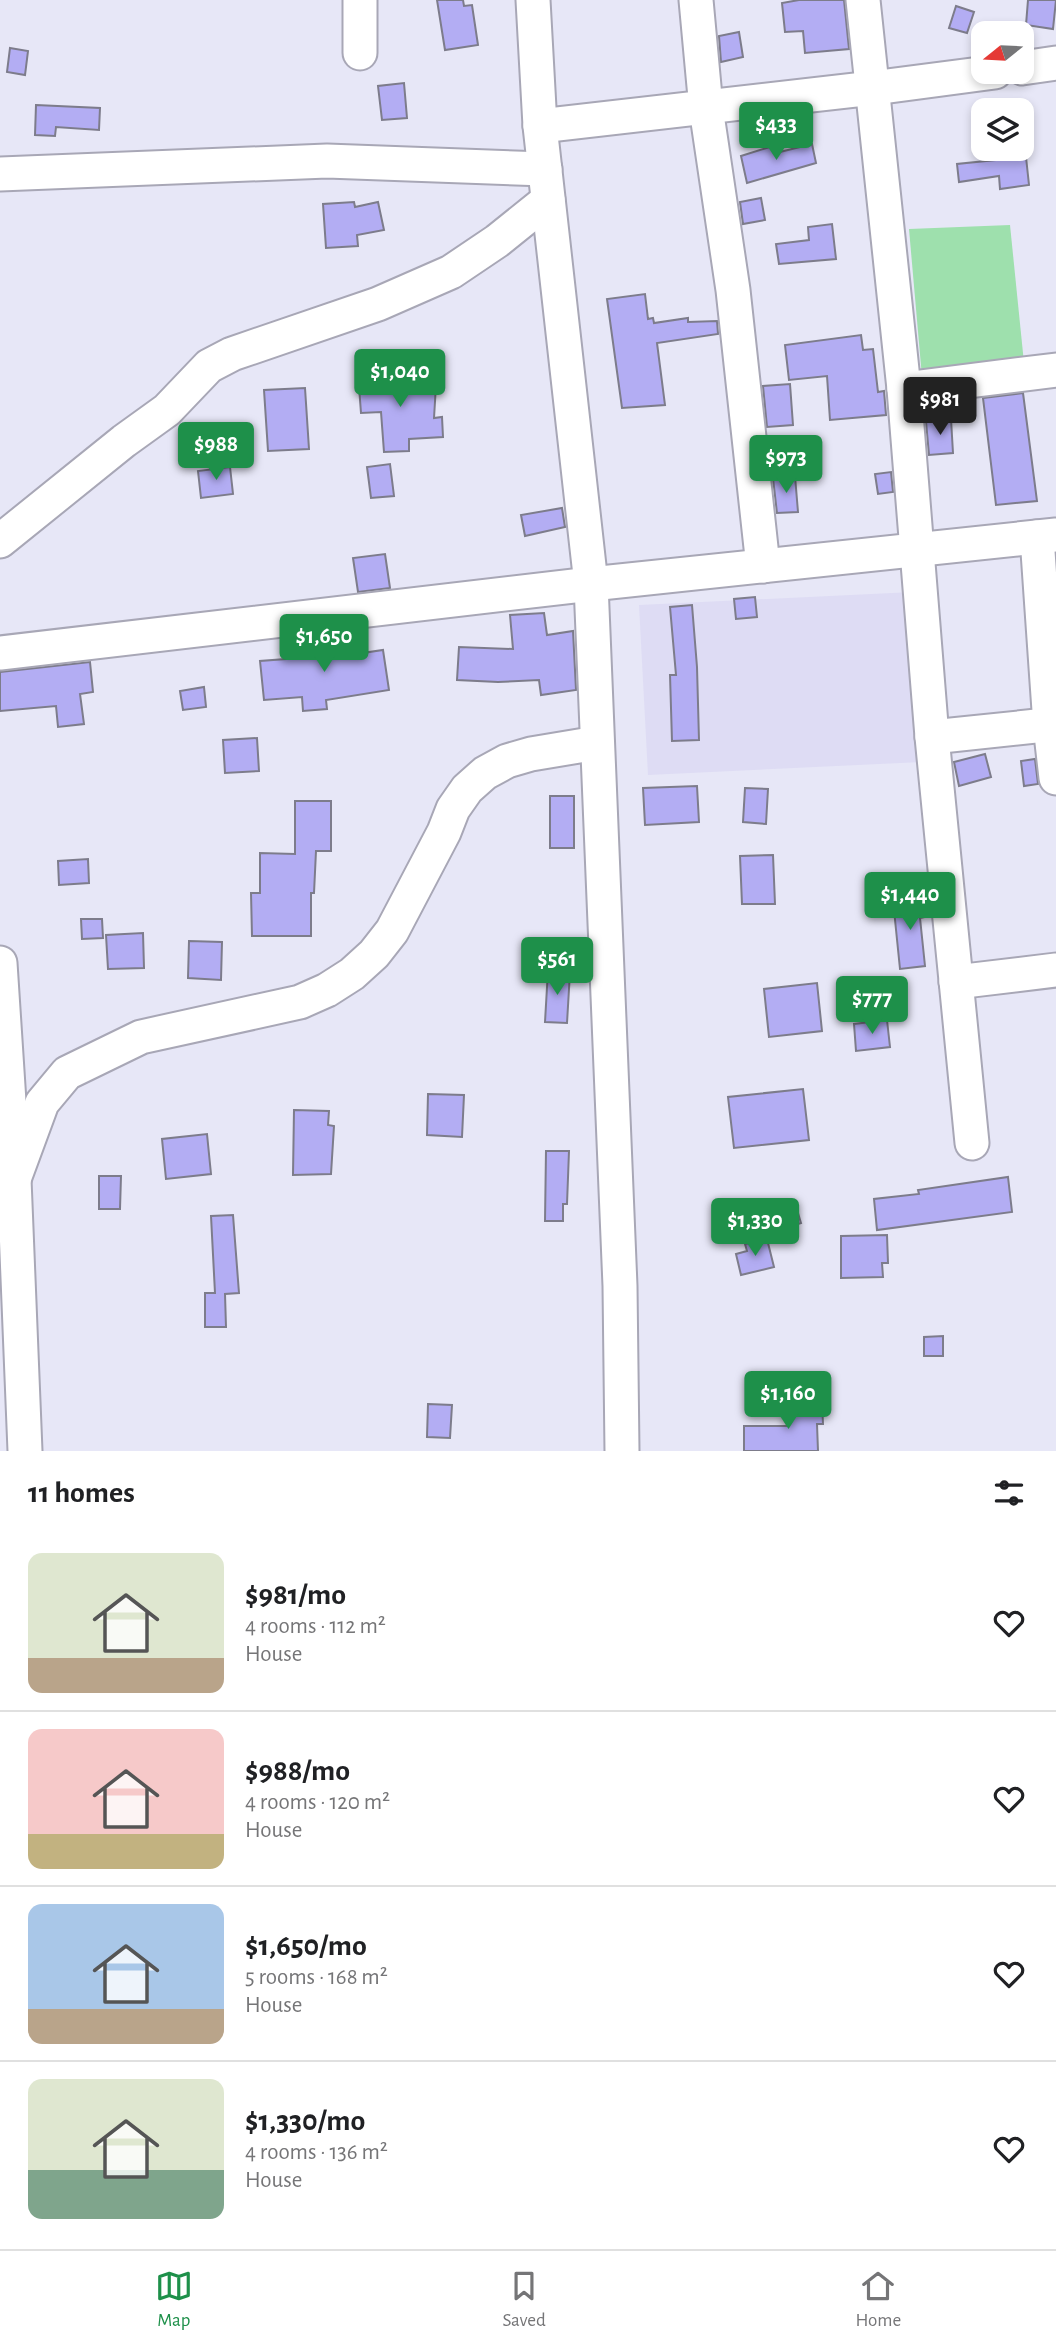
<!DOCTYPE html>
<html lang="en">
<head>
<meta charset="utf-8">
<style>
	body { margin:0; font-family:"Alegreya Sans",sans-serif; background:#f2f2f2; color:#202124; height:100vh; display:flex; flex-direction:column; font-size:26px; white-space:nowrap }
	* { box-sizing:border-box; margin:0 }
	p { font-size:23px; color:#757577 }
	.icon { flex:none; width:38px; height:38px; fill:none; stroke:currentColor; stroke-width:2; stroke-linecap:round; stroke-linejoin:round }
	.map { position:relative; height:1451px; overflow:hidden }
	.drawer { display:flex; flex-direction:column; background:#fff; flex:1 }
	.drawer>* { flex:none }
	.needle { width:46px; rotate:252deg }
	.buttons { position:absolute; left:971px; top:21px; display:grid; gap:14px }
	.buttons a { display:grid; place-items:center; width:63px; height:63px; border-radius:14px; background:#fff; box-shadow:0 4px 10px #0003; font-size:35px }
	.price { position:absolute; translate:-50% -60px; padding:0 16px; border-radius:7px; background:#1e904a; color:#fff; font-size:23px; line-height:46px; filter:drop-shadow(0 2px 4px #0008) }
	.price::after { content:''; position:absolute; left:50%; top:42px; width:21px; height:16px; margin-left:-10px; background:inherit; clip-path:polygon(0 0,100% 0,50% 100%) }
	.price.current { background:#222; color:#fff }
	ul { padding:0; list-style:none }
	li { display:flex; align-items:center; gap:21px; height:175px; padding:0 28px }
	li+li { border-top:2px solid #e0e0e0 }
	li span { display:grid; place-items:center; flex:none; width:196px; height:140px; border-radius:14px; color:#555 }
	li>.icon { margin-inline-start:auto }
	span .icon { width:84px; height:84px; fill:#fffc; stroke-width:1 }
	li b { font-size:30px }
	h2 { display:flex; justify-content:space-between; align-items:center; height:84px; padding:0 28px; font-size:30px }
	.tab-bar { display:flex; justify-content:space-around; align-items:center; height:98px; border-top:2px solid #e0e0e0; background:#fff; font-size:19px; color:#757577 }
	.tab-bar a { display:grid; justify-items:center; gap:4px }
	.tab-bar .current { color:#1e904a }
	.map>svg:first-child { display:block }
</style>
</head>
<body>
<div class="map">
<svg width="1056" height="1451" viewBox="0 0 1056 1451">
	<rect width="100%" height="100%" fill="#e7e7f7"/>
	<!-- built -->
	<path fill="#dedcf4" d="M 913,592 L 922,762 L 648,775 L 639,605 Z"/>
	<!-- green -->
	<path fill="#9ee0ad" d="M 1010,225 L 1024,363 L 922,377 L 909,229 Z"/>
	<!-- building -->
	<g fill="#b3adf3" stroke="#7d7c8b" stroke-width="2">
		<path d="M 437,0 L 463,0 L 464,6 L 472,5 L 478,45 L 445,50 Z"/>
		<path d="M 799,0 L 844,0 L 849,49 L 805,53 L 803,31 L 785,32 L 782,3 Z"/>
		<path d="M 1028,0 L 1056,0 L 1053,29 L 1026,25 Z"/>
		<path d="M 956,6 L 974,12 L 967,33 L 949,28 Z"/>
		<path d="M 739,32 L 743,57 L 721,62 L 719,36 Z"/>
		<path d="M 10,48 L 28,51 L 25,75 L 7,72 Z"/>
		<path d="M 404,83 L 407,118 L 382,120 L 378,86 Z"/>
		<path d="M 36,105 L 100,108 L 99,130 L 56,127 L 55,136 L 35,135 Z"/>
		<path d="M 779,144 L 780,152 L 812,144 L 816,163 L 747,183 L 741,156 Z"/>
		<path d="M 1026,157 L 1029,185 L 1000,189 L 999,176 L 959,182 L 957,164 Z"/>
		<path d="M 761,198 L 765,220 L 743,224 L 740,202 Z"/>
		<path d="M 354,202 L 355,207 L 378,202 L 384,230 L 357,235 L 358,246 L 326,248 L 323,204 Z"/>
		<path d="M 832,224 L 836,259 L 779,264 L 776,244 L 809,240 L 808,227 Z"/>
		<path d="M 645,294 L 648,319 L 653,318 L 654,323 L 688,318 L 688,322 L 717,321 L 718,334 L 657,343 L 665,405 L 622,408 L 607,299 Z"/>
		<path d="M 861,335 L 863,350 L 873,349 L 878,392 L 884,391 L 886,415 L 830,420 L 827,376 L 789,380 L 785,345 Z"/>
		<path d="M 395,371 L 396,384 L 436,385 L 434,418 L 442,417 L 443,437 L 409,439 L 409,451 L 384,452 L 381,412 L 361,413 L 358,373 Z"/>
		<path d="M 790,384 L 793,425 L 767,427 L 763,386 Z"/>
		<path d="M 305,388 L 309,449 L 268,451 L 264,390 Z"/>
		<path d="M 1023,393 L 1037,501 L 996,505 L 983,398 Z"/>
		<path d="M 951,419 L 953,453 L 929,455 L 926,421 Z"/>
		<path d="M 390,464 L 394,496 L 371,498 L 367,467 Z"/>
		<path d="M 230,467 L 233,494 L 201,498 L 198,471 Z"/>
		<path d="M 891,472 L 893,492 L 878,494 L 875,474 Z"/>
		<path d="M 795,476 L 798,512 L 777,513 L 773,478 Z"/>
		<path d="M 562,508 L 565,527 L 525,536 L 521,515 Z"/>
		<path d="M 385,554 L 390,588 L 358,592 L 353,558 Z"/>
		<path d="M 755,597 L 757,617 L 736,619 L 734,599 Z"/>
		<path d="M 692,605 L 697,667 L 699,740 L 672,741 L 670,675 L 676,675 L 670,607 Z"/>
		<path d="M 544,613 L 547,635 L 573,631 L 576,690 L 541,695 L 539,680 L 498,682 L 457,680 L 459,647 L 513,649 L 510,615 Z"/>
		<path d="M 340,637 L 342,656 L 383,650 L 389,690 L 326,700 L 327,709 L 303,711 L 302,697 L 264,700 L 260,661 L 299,658 L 297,640 Z"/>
		<path d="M 90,662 L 93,692 L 80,694 L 84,724 L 58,727 L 56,706 L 0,711 L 0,672 Z"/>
		<path d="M 204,687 L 206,707 L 183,710 L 180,691 Z"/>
		<path d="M 257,738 L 259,771 L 225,773 L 223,740 Z"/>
		<path d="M 985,754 L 991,777 L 959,786 L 954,762 Z"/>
		<path d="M 1035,759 L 1038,784 L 1024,786 L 1021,761 Z"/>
		<path d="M 697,786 L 699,822 L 645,825 L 643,788 Z"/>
		<path d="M 745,788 L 768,789 L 766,824 L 743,822 Z"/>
		<rect x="550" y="796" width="24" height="52"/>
		<path d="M 295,801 L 331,801 L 331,851 L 316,851 L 314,893 L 311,893 L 311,936 L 252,936 L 251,893 L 260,893 L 260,853 L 295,854 Z"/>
		<path d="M 773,855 L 775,904 L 742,904 L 740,856 Z"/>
		<path d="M 88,859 L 89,883 L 59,885 L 58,861 Z"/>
		<path d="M 923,897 L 925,917 L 920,918 L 925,966 L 900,969 L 893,900 Z"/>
		<path d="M 81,919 L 102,919 L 103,938 L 82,939 Z"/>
		<path d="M 143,933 L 144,968 L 108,969 L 106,935 Z"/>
		<path d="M 189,941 L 222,942 L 221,980 L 188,978 Z"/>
		<path d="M 548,970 L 570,972 L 567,1023 L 545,1022 Z"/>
		<path d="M 817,983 L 822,1031 L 769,1037 L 764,989 Z"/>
		<path d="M 887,1020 L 890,1047 L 856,1051 L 854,1024 Z"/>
		<path d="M 803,1089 L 809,1140 L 734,1148 L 728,1097 Z"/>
		<path d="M 428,1094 L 464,1095 L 462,1137 L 427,1135 Z"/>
		<path d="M 294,1110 L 329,1111 L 328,1125 L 334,1126 L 331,1174 L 293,1175 Z"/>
		<path d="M 207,1134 L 211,1174 L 166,1179 L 162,1139 Z"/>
		<path d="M 546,1151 L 569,1151 L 567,1204 L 563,1204 L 563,1221 L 545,1221 Z"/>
		<path d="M 99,1176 L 121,1176 L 120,1209 L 99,1209 Z"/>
		<path d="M 1008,1177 L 1012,1212 L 877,1230 L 874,1199 L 919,1194 L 918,1190 Z"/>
		<path d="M 795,1203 L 801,1223 L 778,1230 L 771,1210 Z"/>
		<path d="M 233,1215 L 239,1293 L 225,1294 L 226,1327 L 205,1327 L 205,1293 L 215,1293 L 211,1216 Z"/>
		<path d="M 887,1235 L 888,1263 L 882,1263 L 883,1277 L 841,1278 L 841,1236 Z"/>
		<path d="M 767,1239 L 774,1267 L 741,1275 L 736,1254 L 747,1251 L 745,1244 Z"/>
		<path d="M 943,1336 L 943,1356 L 924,1356 L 924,1337 Z"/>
		<path d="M 822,1402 L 823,1424 L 817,1424 L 818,1451 L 744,1451 L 744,1426 L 787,1426 L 785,1405 Z"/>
		<path d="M 428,1404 L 452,1405 L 450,1438 L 427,1437 Z"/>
	</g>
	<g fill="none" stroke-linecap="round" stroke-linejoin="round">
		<defs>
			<g id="minor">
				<path d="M 360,0 L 360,53"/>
				<path d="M 533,0 L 540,126 L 591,584 L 620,1286 L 622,1451"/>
				<path d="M 696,0 L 706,108 L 733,290 L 763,566"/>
				<path d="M 863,0 L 904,389 L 932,737 L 972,1143"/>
				<path d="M 1022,68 L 1056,63"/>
				<path d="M 540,126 L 873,88 L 995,72"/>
				<path d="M 0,174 L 327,161 L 545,169"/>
				<path d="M 904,389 L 1056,370"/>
				<path d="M 1037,537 L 1050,725 L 1056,778"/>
				<path d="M 0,541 L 124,441 L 167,410 L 209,366 L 232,354 L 378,304 L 451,272 L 497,241 L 548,200"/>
				<path d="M 0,653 L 591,584 L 1056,535"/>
				<path d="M 932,737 L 1056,724"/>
				<path d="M 0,963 L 14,1179 L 25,1451"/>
				<path d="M 956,982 L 1056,970"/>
				<path d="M 0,1197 L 14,1179 L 42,1103 L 67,1073 L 141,1037 L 300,1002 L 327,990 L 352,974 L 374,954 L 392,931 L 444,832 L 453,809 L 467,789 L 485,773 L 507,761 L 531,754 L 597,743"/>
			</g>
		</defs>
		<!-- minor casing -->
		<use href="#minor" stroke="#a8a7b6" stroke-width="37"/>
		<!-- minor -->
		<use href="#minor" stroke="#fff" stroke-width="33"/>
	</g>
</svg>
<div class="buttons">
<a><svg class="needle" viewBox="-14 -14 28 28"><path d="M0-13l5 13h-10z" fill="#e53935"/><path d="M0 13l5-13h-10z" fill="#757577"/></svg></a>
<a><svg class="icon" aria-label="layers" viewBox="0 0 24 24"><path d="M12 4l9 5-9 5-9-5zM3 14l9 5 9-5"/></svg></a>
</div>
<b class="price" style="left:776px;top:162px">$433</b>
<b class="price" style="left:400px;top:409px">$1,040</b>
<b class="price current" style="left:940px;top:437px">$981</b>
<b class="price" style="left:216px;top:482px">$988</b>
<b class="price" style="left:786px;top:495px">$973</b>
<b class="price" style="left:324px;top:674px">$1,650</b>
<b class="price" style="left:910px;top:932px">$1,440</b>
<b class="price" style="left:557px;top:997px">$561</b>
<b class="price" style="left:872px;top:1036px">$777</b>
<b class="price" style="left:755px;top:1258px">$1,330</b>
<b class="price" style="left:788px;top:1431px">$1,160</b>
</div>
<section class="drawer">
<h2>11 homes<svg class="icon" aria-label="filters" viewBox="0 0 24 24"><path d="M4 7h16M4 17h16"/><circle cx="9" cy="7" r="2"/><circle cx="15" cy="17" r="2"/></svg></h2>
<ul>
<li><span style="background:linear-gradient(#dfe7d0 75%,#b9a48a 0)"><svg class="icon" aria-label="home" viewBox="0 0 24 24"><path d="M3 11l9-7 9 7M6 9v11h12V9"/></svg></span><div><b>$981/mo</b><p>4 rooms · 112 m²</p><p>House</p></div><svg class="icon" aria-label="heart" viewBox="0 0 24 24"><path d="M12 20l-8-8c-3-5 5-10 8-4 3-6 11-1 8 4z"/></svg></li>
<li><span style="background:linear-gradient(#f6c9c9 75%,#c2b280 0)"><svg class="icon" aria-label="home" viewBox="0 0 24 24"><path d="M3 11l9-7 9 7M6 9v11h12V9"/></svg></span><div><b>$988/mo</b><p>4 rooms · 120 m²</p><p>House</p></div><svg class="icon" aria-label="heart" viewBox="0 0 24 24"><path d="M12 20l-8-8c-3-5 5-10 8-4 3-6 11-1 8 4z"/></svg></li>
<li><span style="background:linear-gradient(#a9c7e8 75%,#b9a48a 0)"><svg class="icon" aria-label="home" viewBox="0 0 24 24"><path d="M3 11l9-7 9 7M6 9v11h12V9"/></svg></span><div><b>$1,650/mo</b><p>5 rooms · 168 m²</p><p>House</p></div><svg class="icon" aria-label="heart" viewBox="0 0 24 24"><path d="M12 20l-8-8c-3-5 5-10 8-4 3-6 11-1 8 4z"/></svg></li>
<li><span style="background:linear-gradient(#dfe7d0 65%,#7fa58c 0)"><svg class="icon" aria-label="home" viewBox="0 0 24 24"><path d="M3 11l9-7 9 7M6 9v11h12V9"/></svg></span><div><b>$1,330/mo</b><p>4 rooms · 136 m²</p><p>House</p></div><svg class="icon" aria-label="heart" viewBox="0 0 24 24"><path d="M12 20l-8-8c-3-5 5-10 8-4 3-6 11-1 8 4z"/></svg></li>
</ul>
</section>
<nav class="tab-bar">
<a class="current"><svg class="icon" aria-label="map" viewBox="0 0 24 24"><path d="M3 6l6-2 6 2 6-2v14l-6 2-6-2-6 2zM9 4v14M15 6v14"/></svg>Map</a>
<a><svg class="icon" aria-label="saved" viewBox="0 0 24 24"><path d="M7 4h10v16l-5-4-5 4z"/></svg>Saved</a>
<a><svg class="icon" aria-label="home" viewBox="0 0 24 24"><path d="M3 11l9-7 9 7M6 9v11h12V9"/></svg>Home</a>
</nav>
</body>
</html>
